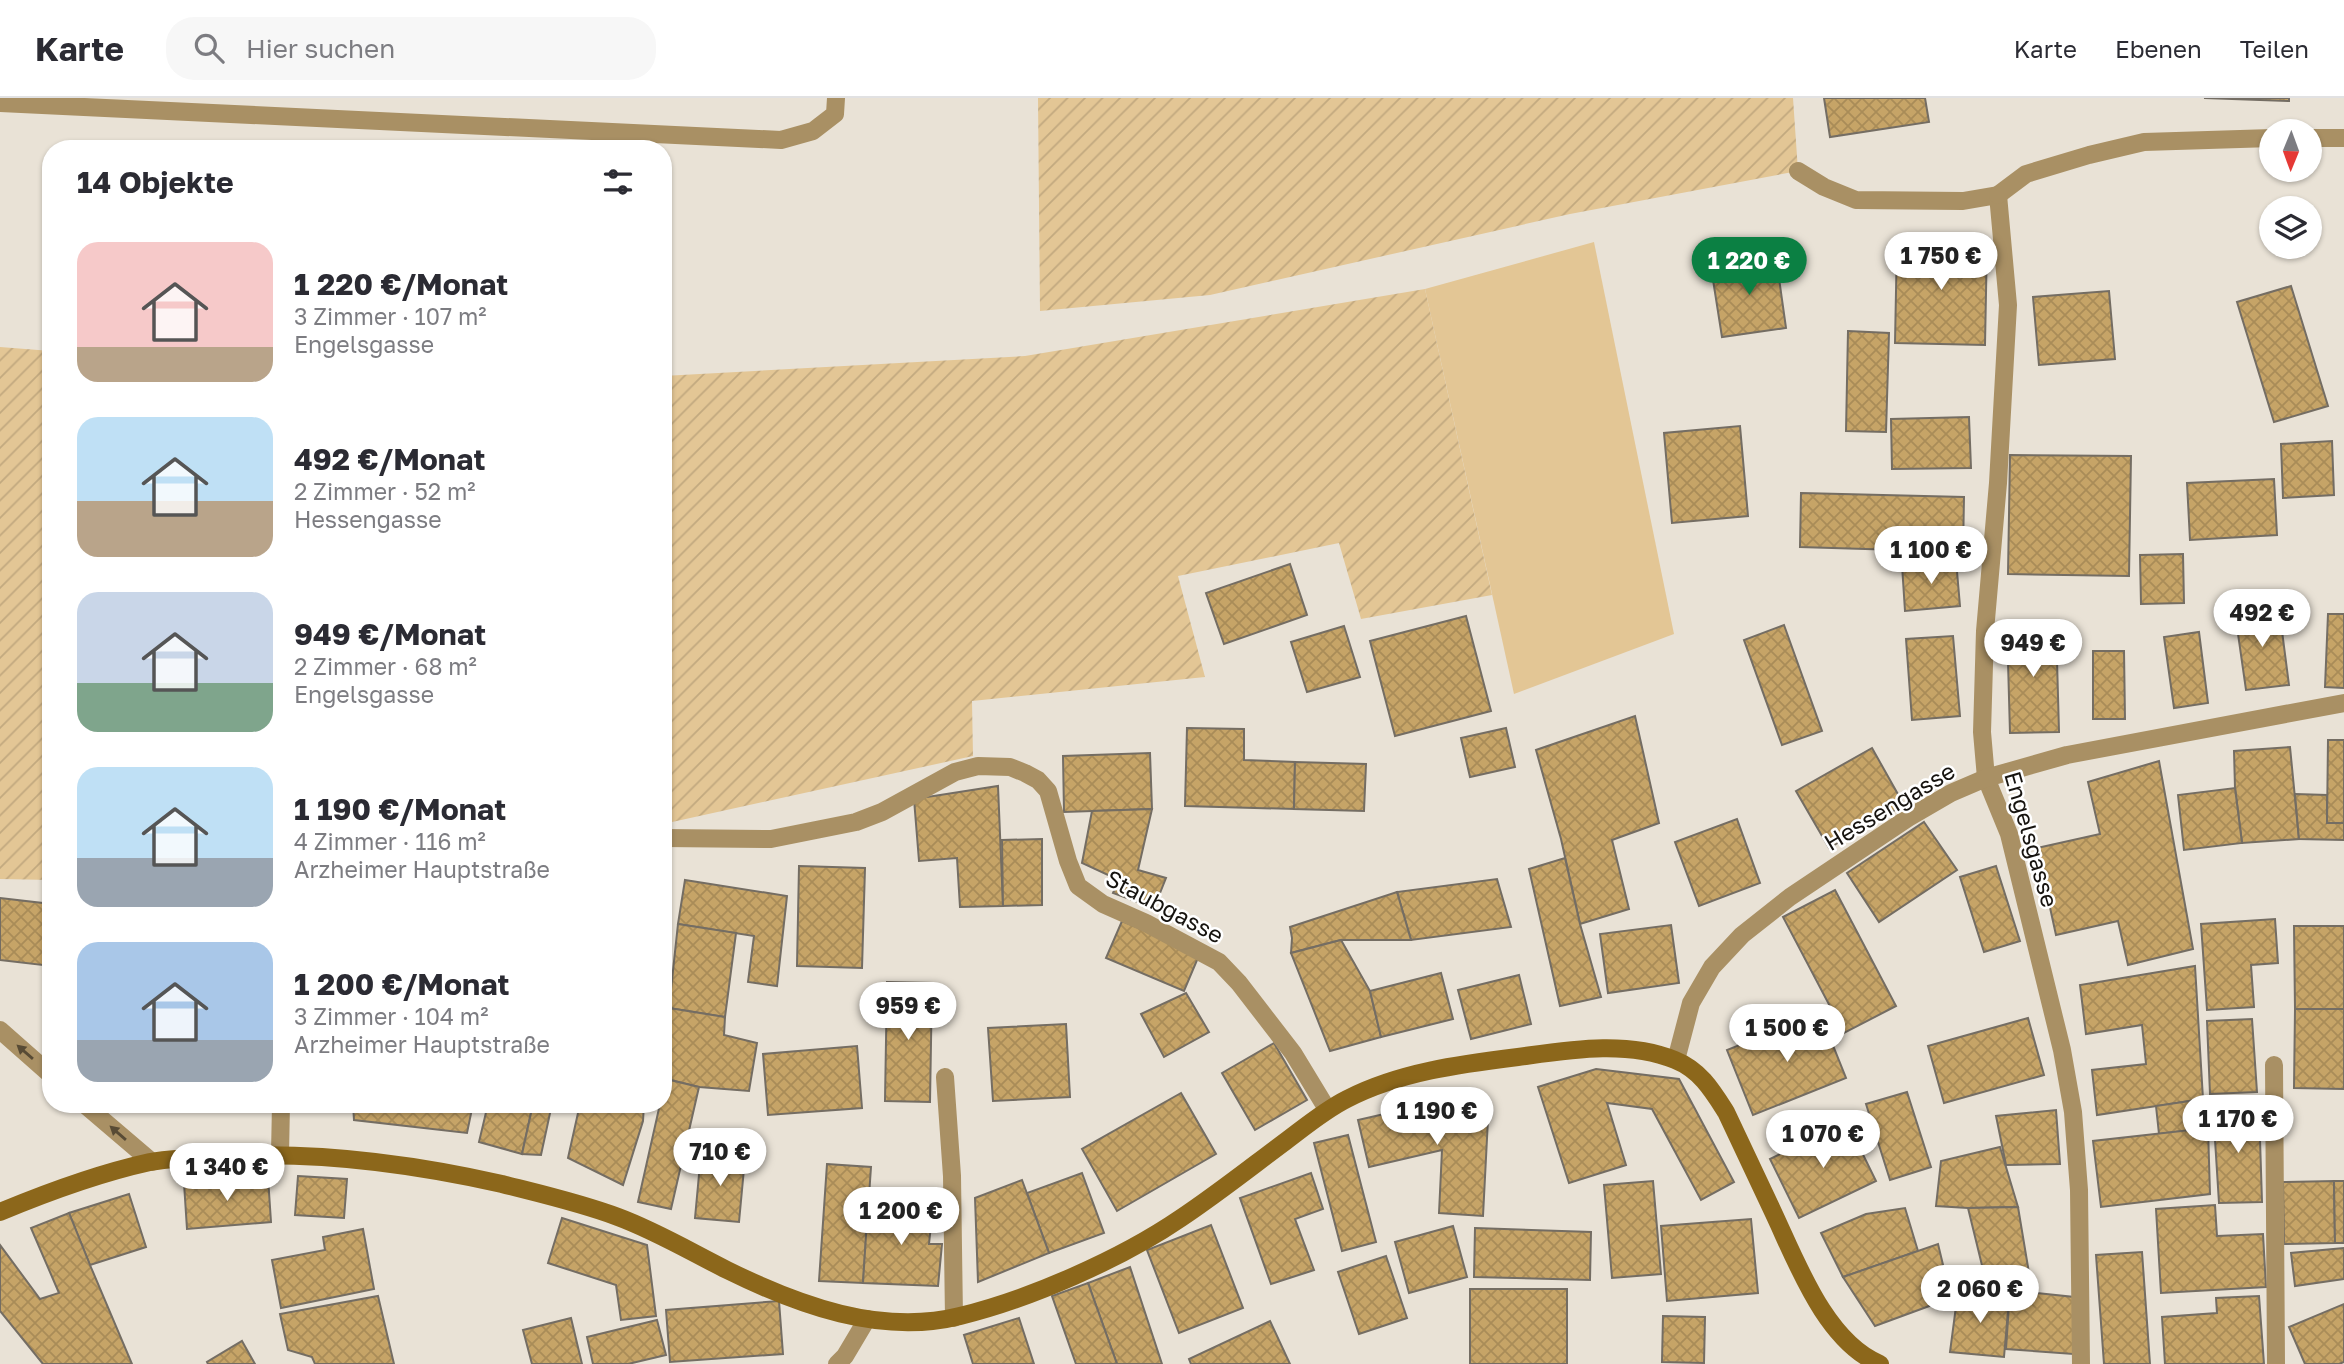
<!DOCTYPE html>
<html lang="de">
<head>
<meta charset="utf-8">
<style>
	body { margin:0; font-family:"Golos Text",sans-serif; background:#f7f7f7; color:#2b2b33; height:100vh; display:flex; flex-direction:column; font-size:26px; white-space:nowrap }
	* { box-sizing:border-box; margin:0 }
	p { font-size:23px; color:#7c7c81 }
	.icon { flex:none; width:38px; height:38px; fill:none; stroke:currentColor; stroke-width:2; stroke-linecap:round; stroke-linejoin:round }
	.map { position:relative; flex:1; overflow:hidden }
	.drawer { position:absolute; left:42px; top:42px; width:630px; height:973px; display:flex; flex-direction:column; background:#fff; border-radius:28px; box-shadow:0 2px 5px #0004 }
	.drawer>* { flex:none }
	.needle { width:46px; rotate:181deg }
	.tools { position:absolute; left:2259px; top:21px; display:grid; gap:14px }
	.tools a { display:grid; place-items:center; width:63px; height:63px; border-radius:50%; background:#fff; box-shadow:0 2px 5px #0004; font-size:35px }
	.price { position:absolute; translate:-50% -60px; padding:0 16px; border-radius:24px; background:#fff; color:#222; font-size:23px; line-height:46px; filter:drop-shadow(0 2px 4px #0008) }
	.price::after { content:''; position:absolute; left:50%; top:42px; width:21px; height:16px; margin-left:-10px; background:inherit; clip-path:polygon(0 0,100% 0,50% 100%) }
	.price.selected { background:#0b8043; color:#fff }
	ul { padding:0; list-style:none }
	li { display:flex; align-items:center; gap:21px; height:175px; padding:0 35px }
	li span { display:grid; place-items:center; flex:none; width:196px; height:140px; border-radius:21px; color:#555 }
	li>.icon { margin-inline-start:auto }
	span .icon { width:84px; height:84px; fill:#fffc; stroke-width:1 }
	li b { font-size:30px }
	h2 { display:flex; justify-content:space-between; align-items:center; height:84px; padding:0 35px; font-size:30px }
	header { display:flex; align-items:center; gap:42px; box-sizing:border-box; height:98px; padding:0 35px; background:#fff; border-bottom:2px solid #e1e1e2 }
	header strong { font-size:33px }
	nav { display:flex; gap:38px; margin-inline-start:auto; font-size:24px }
	.search { width:490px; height:63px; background:#f7f7f7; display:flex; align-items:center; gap:18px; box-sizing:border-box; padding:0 24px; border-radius:28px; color:#7c7c81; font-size:26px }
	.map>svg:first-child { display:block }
</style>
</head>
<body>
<header>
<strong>Karte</strong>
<div class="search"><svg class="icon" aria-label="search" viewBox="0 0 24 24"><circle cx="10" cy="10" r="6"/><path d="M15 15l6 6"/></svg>Hier suchen</div>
<nav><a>Karte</a><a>Ebenen</a><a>Teilen</a></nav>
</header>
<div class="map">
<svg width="2344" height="1266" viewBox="0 0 2344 1266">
	<defs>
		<pattern id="garden-furrows" width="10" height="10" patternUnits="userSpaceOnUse" patternTransform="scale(1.75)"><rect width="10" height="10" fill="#e3c695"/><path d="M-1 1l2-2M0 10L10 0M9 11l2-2" fill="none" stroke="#c2a97f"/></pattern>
		<pattern id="building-cross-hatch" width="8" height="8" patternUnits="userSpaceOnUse" patternTransform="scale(1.75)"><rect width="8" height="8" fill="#c6a467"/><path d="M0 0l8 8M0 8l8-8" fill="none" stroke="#a98c58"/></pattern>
	</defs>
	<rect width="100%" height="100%" fill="#e9e2d6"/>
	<!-- grass -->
	<path fill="#e3c695" d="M 1594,144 L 1674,536 L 1514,596 L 1425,191 Z"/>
	<!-- garden -->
	<g fill="url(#garden-furrows)">
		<path d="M 1038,0 L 1793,0 L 1798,73 L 1570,116 L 1210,197 L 1040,213 Z"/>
		<path d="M 1425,191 L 1492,497 L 1361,521 L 1339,445 L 1178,478 L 1205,579 L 972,603 L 973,658 L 663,726 L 663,278 L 1025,258 Z"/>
		<path d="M 0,249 L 51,253 L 51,782 L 0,781 Z"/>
	</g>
	<!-- building -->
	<g fill="url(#building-cross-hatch)" stroke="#746d63" stroke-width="2">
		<path d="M 1824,0 L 1925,0 L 1929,24 L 1830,39 Z"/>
		<path d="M 2204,0 L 2289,0 L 2289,3 Z"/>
		<path d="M 1897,142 L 1987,143 L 1985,247 L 1895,245 Z"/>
		<path d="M 1776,159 L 1786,230 L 1722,239 L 1711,169 Z"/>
		<path d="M 2291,188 L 2328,308 L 2274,324 L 2237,204 Z"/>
		<path d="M 2109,193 L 2115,261 L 2039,267 L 2033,199 Z"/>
		<path d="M 1848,233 L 1889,235 L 1886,334 L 1846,333 Z"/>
		<path d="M 1969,319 L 1971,370 L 1892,371 L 1891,321 Z"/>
		<path d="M 1740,328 L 1748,418 L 1672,425 L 1664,335 Z"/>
		<path d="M 2332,343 L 2334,397 L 2283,400 L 2281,346 Z"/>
		<path d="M 2010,357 L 2131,358 L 2129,478 L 2008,476 Z"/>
		<path d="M 2274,381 L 2277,437 L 2190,442 L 2187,385 Z"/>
		<path d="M 1801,395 L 1964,399 L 1963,454 L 1800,449 Z"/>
		<path d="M 2183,456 L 2184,505 L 2141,506 L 2140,457 Z"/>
		<path d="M 1956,462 L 1960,508 L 1905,513 L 1902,467 Z"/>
		<path d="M 1290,466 L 1307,517 L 1224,546 L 1206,495 Z"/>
		<path d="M 2279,510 L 2289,587 L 2246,592 L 2235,515 Z"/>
		<path d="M 2328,516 L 2344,516 L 2344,590 L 2325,589 Z"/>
		<path d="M 1466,518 L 1491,613 L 1395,638 L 1370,543 Z"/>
		<path d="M 2056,526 L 2059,634 L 2010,635 L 2007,528 Z"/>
		<path d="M 1784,527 L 1822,633 L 1782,647 L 1744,542 Z"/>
		<path d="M 1344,528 L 1360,579 L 1307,594 L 1291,544 Z"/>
		<path d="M 2199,534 L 2208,605 L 2174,610 L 2164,539 Z"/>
		<path d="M 1953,538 L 1960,618 L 1912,622 L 1906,541 Z"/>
		<path d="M 2093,553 L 2124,553 L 2125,621 L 2093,621 Z"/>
		<path d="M 1635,618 L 1659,725 L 1612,742 L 1629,811 L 1580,826 L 1561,741 L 1536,652 Z"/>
		<path d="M 1187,630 L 1244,631 L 1244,662 L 1295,664 L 1294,711 L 1185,708 Z"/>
		<path d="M 1506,630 L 1515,669 L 1470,679 L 1461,640 Z"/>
		<path d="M 2328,642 L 2344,642 L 2344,725 L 2327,725 Z"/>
		<path d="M 2290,649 L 2299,741 L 2242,745 L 2235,690 L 2234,653 Z"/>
		<path d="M 1872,650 L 1904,707 L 1829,750 L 1796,693 Z"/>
		<path d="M 1150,655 L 1152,711 L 1064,714 L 1063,658 Z"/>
		<path d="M 2159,663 L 2193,851 L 2128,867 L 2118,823 L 2056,837 L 2037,750 L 2100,736 L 2088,684 Z"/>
		<path d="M 1295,664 L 1366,666 L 1364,713 L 1294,711 Z"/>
		<path d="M 998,688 L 1003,808 L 960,809 L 957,760 L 919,763 L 914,701 Z"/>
		<path d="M 2235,690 L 2242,745 L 2184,752 L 2178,697 Z"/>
		<path d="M 2295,696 L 2327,697 L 2327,725 L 2344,725 L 2344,742 L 2299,741 Z"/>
		<path d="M 1152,711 L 1138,772 L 1166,780 L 1154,810 L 1113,795 L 1119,782 L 1082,765 L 1092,713 Z"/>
		<path d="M 1737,721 L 1760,785 L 1699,808 L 1675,744 Z"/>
		<path d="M 1924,724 L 1957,772 L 1879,824 L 1847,775 Z"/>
		<path d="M 1042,741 L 1042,807 L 1003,808 L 1002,742 Z"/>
		<path d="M 1565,760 L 1580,826 L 1601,899 L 1560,908 L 1529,771 Z"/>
		<path d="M 799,768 L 865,770 L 862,870 L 797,868 Z"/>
		<path d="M 1996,768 L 2020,843 L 1984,854 L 1960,779 Z"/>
		<path d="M 1497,781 L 1511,829 L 1411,842 L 1397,794 Z"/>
		<path d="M 685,782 L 787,798 L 777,888 L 748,884 L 754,838 L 678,826 Z"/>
		<path d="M 1835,792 L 1896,908 L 1844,935 L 1783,819 Z"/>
		<path d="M 1397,794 L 1411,842 L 1341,842 L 1291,855 L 1292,840 L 1290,829 Z"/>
		<path d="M 0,800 L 51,806 L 51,868 L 0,862 Z"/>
		<path d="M 2275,821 L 2278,865 L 2251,867 L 2254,909 L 2207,912 L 2201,826 Z"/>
		<path d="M 1122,823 L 1200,855 L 1184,893 L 1106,860 Z"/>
		<path d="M 678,826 L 736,835 L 725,919 L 669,910 Z"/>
		<path d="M 1671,827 L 1679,885 L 1608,895 L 1600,836 Z"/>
		<path d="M 2294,828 L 2344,828 L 2344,911 L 2295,911 Z"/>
		<path d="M 1341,842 L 1370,893 L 1381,939 L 1330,953 L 1291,855 Z"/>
		<path d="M 2195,868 L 2203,1001 L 2097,1017 L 2092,972 L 2146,966 L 2142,927 L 2086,936 L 2080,887 Z"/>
		<path d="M 1441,875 L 1453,921 L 1381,939 L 1370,893 Z"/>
		<path d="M 1519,877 L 1531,926 L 1471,941 L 1458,892 Z"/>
		<path d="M 887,884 L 932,885 L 930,1004 L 885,1003 Z"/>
		<path d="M 1186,895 L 1209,934 L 1164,959 L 1141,916 Z"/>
		<path d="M 669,910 L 725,919 L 724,937 L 757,945 L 749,993 L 699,989 L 666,981 L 671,951 Z"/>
		<path d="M 2295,911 L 2344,911 L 2344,991 L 2294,990 Z"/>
		<path d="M 1820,915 L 1846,980 L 1753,1017 L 1727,952 Z"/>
		<path d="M 2028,920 L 2044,977 L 1944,1005 L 1928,948 Z"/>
		<path d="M 2252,921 L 2257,994 L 2210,996 L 2207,923 Z"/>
		<path d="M 1066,926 L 1070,999 L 993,1003 L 988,930 Z"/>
		<path d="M 1274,945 L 1307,1002 L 1255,1032 L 1222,975 Z"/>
		<path d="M 857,948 L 862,1010 L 768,1017 L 763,956 Z"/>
		<path d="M 1596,971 L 1679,981 L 1734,1084 L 1701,1102 L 1652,1011 L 1607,1005 L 1626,1067 L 1569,1085 L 1538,989 Z"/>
		<path d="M 666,981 L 699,989 L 671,1111 L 638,1104 L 660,1006 L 663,1006 Z"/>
		<path d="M 1907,994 L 1931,1069 L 1890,1082 L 1866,1006 Z"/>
		<path d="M 1181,995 L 1216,1056 L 1117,1113 L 1082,1051 Z"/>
		<path d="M 1476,995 L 1482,1021 L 1488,1021 L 1483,1118 L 1439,1115 L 1442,1052 L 1369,1069 L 1358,1022 Z"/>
		<path d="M 2203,1001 L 2208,1030 L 2159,1036 L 2156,1008 Z"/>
		<path d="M 353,1006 L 473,1006 L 467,1035 L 354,1022 Z"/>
		<path d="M 488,1006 L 533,1006 L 522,1056 L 479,1044 Z"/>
		<path d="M 533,1006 L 552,1006 L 541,1057 L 522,1056 Z"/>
		<path d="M 580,1006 L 644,1006 L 643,1023 L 623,1087 L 568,1060 Z"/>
		<path d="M 2213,1010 L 2259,1010 L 2262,1104 L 2219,1105 Z"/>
		<path d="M 2056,1012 L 2060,1066 L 2006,1067 L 1996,1018 Z"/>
		<path d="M 1847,1024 L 1876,1083 L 1799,1120 L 1770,1061 Z"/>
		<path d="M 2208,1030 L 2210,1096 L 2101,1109 L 2093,1043 Z"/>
		<path d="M 1348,1037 L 1376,1144 L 1342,1153 L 1314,1045 Z"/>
		<path d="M 2000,1049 L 2018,1109 L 1968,1110 L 1936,1108 L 1941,1063 Z"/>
		<path d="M 701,1055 L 745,1060 L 739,1124 L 695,1120 Z"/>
		<path d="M 827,1066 L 871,1069 L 863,1185 L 819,1183 Z"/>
		<path d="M 1082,1075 L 1104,1135 L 1049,1155 L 1027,1095 Z"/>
		<path d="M 1311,1075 L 1323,1111 L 1295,1121 L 1314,1172 L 1271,1186 L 1240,1100 Z"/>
		<path d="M 298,1078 L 347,1081 L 344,1120 L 295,1117 Z"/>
		<path d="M 268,1079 L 271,1124 L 187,1131 L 184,1085 Z"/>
		<path d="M 1022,1082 L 1049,1155 L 978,1184 L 975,1100 Z"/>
		<path d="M 1653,1083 L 1661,1176 L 1612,1180 L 1604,1087 Z"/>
		<path d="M 2334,1083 L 2335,1145 L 2284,1146 L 2283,1084 Z"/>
		<path d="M 2334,1083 L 2344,1083 L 2344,1145 L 2335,1145 Z"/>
		<path d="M 129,1096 L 146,1149 L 90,1167 L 69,1115 Z"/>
		<path d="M 868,1106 L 933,1109 L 929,1146 L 942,1146 L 938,1188 L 863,1185 Z"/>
		<path d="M 2215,1107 L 2217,1138 L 2263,1136 L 2266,1189 L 2161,1195 L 2156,1111 Z"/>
		<path d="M 2018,1109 L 2031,1187 L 1989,1196 L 1968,1110 Z"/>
		<path d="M 1905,1110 L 1918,1153 L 1843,1179 L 1821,1135 L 1866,1116 Z"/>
		<path d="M 69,1115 L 90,1167 L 132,1266 L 43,1266 L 0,1213 L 0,1147 L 40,1201 L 59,1195 L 31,1130 Z"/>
		<path d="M 562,1120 L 647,1147 L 656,1218 L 621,1222 L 616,1187 L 548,1165 Z"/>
		<path d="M 1751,1121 L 1758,1195 L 1667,1203 L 1661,1128 Z"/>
		<path d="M 1211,1127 L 1243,1210 L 1179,1235 L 1147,1152 Z"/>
		<path d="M 1453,1128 L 1467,1179 L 1409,1195 L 1395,1144 Z"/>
		<path d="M 1475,1130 L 1591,1134 L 1590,1182 L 1474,1179 Z"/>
		<path d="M 363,1131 L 374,1191 L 281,1210 L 272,1162 L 325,1152 L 323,1139 Z"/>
		<path d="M 1938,1146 L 1951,1200 L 1875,1228 L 1843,1179 Z"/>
		<path d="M 2344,1150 L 2344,1181 L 2295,1188 L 2291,1155 Z"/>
		<path d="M 2142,1154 L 2150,1266 L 2104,1266 L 2096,1157 Z"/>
		<path d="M 1386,1158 L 1407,1220 L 1359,1236 L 1338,1174 Z"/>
		<path d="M 1130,1169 L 1162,1266 L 1117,1266 L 1088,1185 Z"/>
		<path d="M 1088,1185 L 1117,1266 L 1076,1266 L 1052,1198 Z"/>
		<rect x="1470" y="1191" width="97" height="75"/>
		<path d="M 2010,1192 L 2074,1199 L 2073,1256 L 2006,1251 Z"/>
		<path d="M 1958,1193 L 2009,1201 L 2004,1259 L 1950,1254 Z"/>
		<path d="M 378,1198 L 394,1266 L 315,1266 L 312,1259 L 288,1252 L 280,1216 Z"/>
		<path d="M 2259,1198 L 2264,1266 L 2165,1266 L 2162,1219 L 2217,1215 L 2216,1200 Z"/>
		<path d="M 779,1203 L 783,1256 L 670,1264 L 666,1212 Z"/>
		<path d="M 2344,1206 L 2344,1264 L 2339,1266 L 2305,1266 L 2289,1229 Z"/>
		<path d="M 1663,1218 L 1705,1219 L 1704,1265 L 1662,1264 Z"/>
		<path d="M 571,1220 L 582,1266 L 532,1266 L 523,1232 Z"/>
		<path d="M 1019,1220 L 1034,1266 L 973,1266 L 964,1237 Z"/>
		<path d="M 657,1222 L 666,1257 L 628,1266 L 593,1266 L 587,1239 Z"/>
		<path d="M 1270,1223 L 1290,1266 L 1191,1266 L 1189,1261 Z"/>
		<path d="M 242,1243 L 255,1266 L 208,1266 L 207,1264 Z"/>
	</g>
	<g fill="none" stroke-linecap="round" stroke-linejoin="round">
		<!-- street -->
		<g stroke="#a99064" stroke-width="18">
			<path d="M 0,5 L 781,42 L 813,33 L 835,16 L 836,0"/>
			<path d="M 2310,40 L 2344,40"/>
			<path d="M 1798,73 L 1824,89 L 1856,102 L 1963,103 L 1998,97 L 2008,207 L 1998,385 L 1985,533 L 1982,634 L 1986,680 L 2009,736 L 2062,952 L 2073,1014 L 2079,1092 L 2081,1266"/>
			<path d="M 1998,97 L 2026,76 L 2089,57 L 2144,44 L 2272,40"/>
			<path d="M 663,740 L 771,741 L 856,724 L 882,714 L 955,674 L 978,668 L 1010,669 L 1025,675 L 1038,682 L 1048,693 L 1068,763 L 1078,788 L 1103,806 L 1146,825 L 1219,864 L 1239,885 L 1293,955 L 1327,1011"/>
			<path d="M 0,932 L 51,977"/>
			<path d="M 1676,962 L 1691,905 L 1712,869 L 1742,837 L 1790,799 L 1908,720 L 1951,695 L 1986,680 L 2067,657 L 2344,605"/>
			<path d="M 2274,967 L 2276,1266"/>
			<path d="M 945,979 L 952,1078 L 954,1220"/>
			<path d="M 84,1006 L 152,1064"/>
			<path d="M 280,1056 L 281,1006"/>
			<path d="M 837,1266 L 845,1258 L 867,1221"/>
		</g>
		<!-- secondary -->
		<path stroke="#8c671b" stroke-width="18" d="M 0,1114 C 48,1094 100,1075 150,1064 C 178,1059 206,1059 234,1058 C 325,1054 413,1066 502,1086 C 541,1096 581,1105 618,1119 C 656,1133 691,1154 727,1172 C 798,1207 881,1238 960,1218 C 1030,1201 1121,1161 1181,1120 C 1217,1096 1251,1069 1286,1043 C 1306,1028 1325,1012 1347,1001 C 1399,974 1461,966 1518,959 C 1569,952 1626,942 1675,962 C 1700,972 1712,992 1726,1014 C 1742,1048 1758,1082 1774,1116 C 1797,1165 1826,1244 1880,1266"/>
	</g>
	<!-- one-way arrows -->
	<defs><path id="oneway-solid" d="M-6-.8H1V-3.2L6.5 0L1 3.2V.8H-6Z" transform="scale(1.75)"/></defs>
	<g fill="#584b35">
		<use href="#oneway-solid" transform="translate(25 954) rotate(-139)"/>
		<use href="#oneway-solid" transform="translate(118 1035) rotate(-139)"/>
	</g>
	<g text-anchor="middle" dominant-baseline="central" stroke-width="5" stroke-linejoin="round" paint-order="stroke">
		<!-- street labels -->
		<g font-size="23" fill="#16130f" stroke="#fff">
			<text transform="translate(1889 708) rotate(-31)">Hessengasse</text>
			<text transform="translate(2032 741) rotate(74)">Engelsgasse</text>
			<text transform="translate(1165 808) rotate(28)">Staubgasse</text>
		</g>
	</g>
</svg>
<div class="tools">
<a><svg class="needle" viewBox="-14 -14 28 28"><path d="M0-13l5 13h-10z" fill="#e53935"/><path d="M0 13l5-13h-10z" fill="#7c7c81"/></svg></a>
<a><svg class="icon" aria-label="layers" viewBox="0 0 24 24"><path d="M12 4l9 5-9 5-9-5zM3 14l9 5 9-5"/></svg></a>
</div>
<b class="price" style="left:1941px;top:194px">1 750 €</b>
<b class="price selected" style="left:1749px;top:199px">1 220 €</b>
<b class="price" style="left:1931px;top:488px">1 100 €</b>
<b class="price" style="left:2262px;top:551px">492 €</b>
<b class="price" style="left:2033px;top:581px">949 €</b>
<b class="price" style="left:908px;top:944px">959 €</b>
<b class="price" style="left:1787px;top:966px">1 500 €</b>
<b class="price" style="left:1437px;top:1049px">1 190 €</b>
<b class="price" style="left:2238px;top:1057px">1 170 €</b>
<b class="price" style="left:1823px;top:1072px">1 070 €</b>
<b class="price" style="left:720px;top:1090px">710 €</b>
<b class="price" style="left:227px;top:1105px">1 340 €</b>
<b class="price" style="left:901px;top:1149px">1 200 €</b>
<b class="price" style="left:1980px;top:1227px">2 060 €</b>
<section class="drawer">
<h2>14 Objekte<svg class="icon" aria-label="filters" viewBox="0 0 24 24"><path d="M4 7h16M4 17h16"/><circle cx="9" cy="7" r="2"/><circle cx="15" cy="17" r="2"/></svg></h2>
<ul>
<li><span style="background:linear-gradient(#f6c9c9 75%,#b9a48a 0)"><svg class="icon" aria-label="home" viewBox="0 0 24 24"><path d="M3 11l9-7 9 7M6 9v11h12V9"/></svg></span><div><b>1 220 €/Monat</b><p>3 Zimmer · 107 m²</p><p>Engelsgasse</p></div></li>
<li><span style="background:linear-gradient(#bfe0f5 60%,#b9a48a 0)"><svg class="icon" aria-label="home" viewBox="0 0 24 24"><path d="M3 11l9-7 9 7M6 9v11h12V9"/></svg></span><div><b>492 €/Monat</b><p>2 Zimmer · 52 m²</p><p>Hessengasse</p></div></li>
<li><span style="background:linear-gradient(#c9d6e8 65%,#7fa58c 0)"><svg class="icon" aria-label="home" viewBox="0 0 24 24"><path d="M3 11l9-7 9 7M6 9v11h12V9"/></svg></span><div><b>949 €/Monat</b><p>2 Zimmer · 68 m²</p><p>Engelsgasse</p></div></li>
<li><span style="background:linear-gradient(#bfe0f5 65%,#9aa5b1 0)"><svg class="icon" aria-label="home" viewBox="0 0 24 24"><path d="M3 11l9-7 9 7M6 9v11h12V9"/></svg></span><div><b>1 190 €/Monat</b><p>4 Zimmer · 116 m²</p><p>Arzheimer Hauptstraße</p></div></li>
<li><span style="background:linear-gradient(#a9c7e8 70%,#9aa5b1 0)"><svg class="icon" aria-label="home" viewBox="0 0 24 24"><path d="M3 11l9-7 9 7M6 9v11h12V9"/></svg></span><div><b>1 200 €/Monat</b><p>3 Zimmer · 104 m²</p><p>Arzheimer Hauptstraße</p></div></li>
</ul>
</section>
</div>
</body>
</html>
